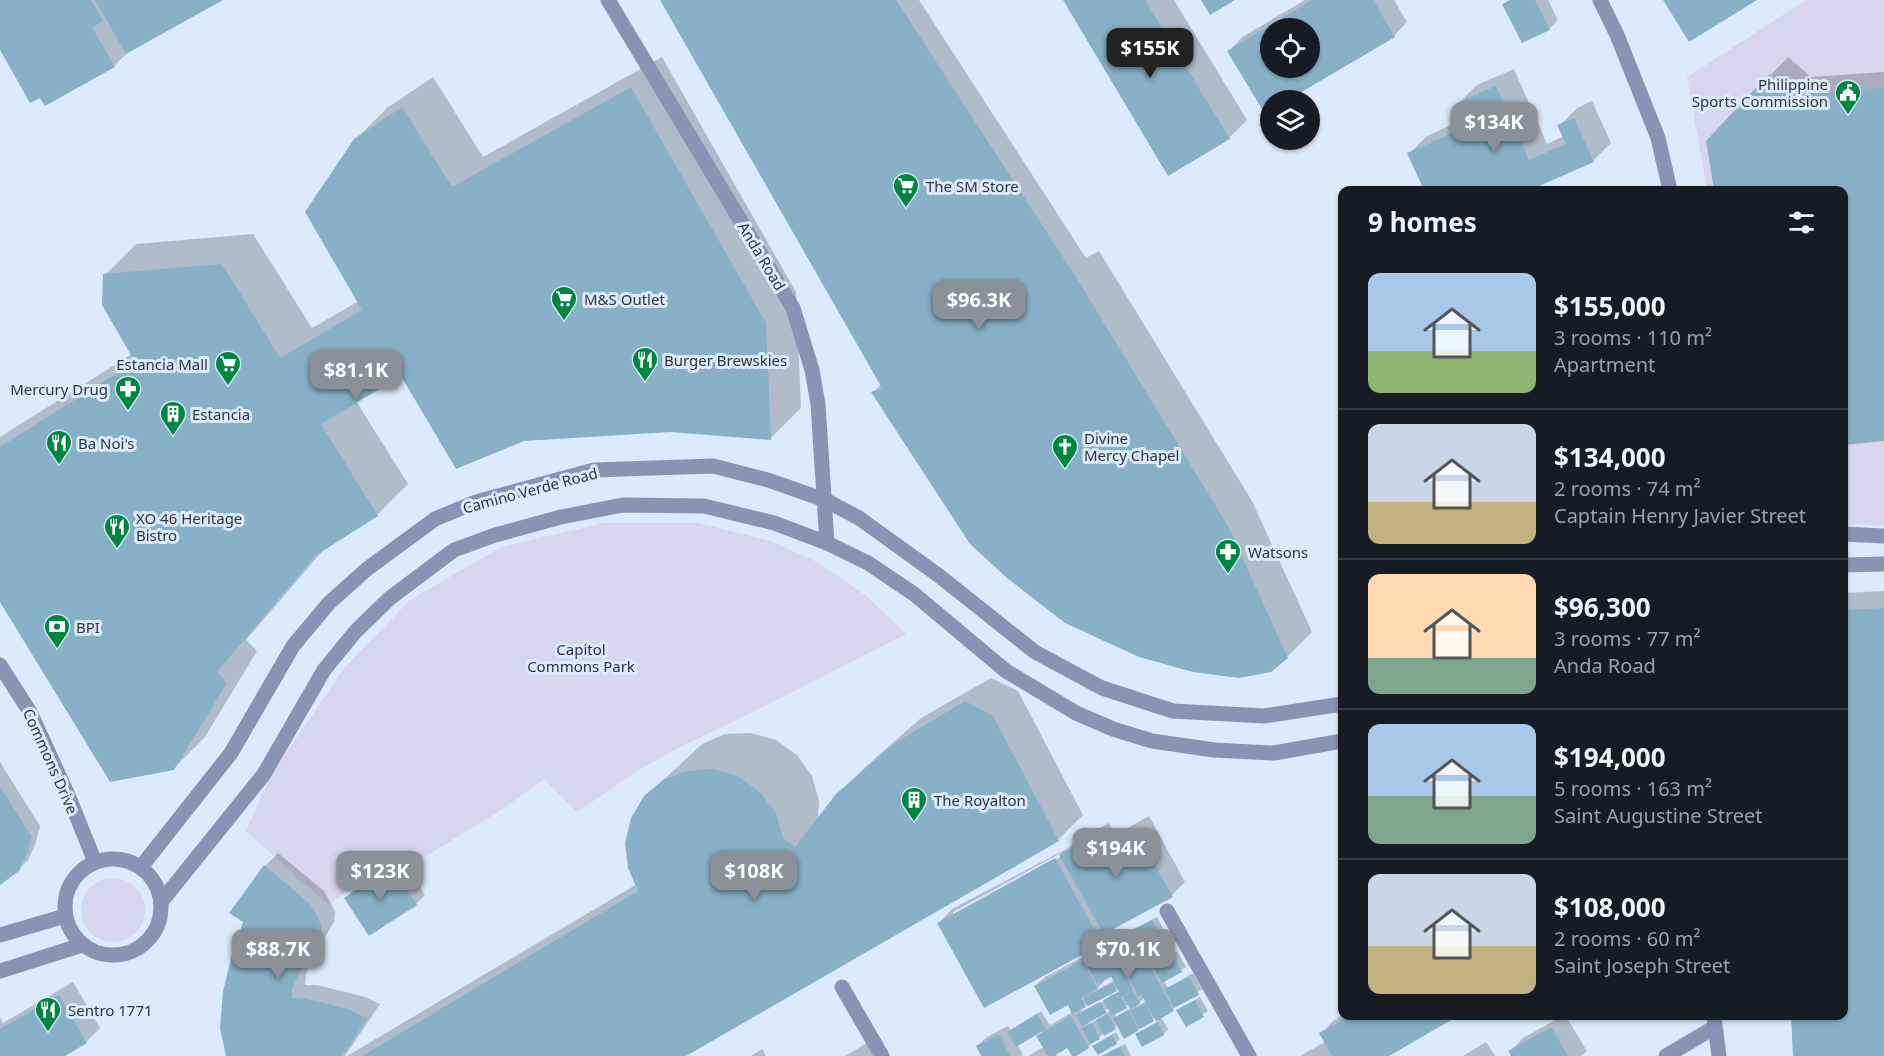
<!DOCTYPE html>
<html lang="en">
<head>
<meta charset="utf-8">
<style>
	body { margin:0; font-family:"Noto Sans",sans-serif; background:#242831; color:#f1f3f6; height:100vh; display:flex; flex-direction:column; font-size:22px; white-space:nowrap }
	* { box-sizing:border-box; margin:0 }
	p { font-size:20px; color:#9ea1a6 }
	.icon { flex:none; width:33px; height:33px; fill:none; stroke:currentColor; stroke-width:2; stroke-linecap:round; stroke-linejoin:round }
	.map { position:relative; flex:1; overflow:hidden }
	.details { position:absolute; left:1338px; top:186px; width:510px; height:834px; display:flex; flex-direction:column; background:#171b24; border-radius:12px; box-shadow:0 2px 4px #0004 }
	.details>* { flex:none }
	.fabs { position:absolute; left:1260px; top:18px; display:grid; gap:12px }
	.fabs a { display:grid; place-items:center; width:60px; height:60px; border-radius:50%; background:#171b24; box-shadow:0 2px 4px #0004; font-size:30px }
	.price { position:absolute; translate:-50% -51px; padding:0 14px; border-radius:12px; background:#8c9099; color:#fff; font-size:20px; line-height:39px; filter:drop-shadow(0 2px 3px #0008) }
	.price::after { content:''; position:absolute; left:50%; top:36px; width:18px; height:14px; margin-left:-9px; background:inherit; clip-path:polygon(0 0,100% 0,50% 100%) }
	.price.active { background:#222; color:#fff }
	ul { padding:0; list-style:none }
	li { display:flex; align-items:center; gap:18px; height:150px; padding:0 30px }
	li+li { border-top:2px solid #363941 }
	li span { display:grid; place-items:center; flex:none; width:168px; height:120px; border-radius:12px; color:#555 }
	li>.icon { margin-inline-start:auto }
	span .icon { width:72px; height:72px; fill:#fffc; stroke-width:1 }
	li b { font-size:26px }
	h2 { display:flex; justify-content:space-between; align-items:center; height:72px; padding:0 30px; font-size:26px }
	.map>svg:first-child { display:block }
</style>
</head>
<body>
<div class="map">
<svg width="1884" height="1056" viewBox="0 0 1884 1056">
	<rect width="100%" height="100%" fill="#dcebfc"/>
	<!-- green -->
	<g fill="#d8d5ef">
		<path d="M 1806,0 L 1884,0 L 1884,526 L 1844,524 L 1844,190 L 1707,190 L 1687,77 Z"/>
		<path d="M 604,523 L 698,523 L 771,541 L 819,563 L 869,598 L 906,634 L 749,714 L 674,750 L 639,770 L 577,812 L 544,779 L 501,810 L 400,872 L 389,860 L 329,904 L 330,906 L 246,831 L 270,777 L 344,668 L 410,600 L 501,547 Z"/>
		<circle cx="113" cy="910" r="32"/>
	</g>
	<!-- shadow -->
	<g fill="#0003" fill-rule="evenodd">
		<path d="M 0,0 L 220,0 L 129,51 L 114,66 L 0,46 Z"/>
		<path d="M 662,0 L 919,0 L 1086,258 L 1099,251 L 1252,501 L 1312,632 L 1287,657 L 873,393 L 881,384 Z"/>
		<path d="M 1065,0 L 1174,0 L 1247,120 L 1229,138 Z"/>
		<path d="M 1305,0 L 1394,0 L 1407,22 L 1394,36 L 1285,100 L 1270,100 L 1270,109 L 1266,112 L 1229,51 L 1242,37 ZM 1270,28 L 1310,28 L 1310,68 L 1270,68 Z"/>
		<path d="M 1509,0 L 1548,0 L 1558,20 L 1549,29 L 1504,4 Z"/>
		<path d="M 662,57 L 796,292 L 801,408 L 770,439 L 670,431 L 524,440 L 402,374 L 356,401 L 408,484 L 377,515 L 325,548 L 246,640 L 257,651 L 205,737 L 174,768 L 0,599 L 0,437 L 132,354 L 105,275 L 136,244 L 253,234 L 312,328 L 359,301 L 355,140 L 387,108 L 433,77 L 483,157 Z"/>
		<path d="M 1788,57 L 1811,77 L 1884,72 L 1884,439 L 1844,443 L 1844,190 L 1715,190 L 1707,141 Z"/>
		<path d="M 1514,69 L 1547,144 L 1564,136 L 1559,126 L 1577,108 L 1592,101 L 1611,143 L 1593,161 L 1527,190 L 1426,190 L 1409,154 L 1427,136 L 1466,118 L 1459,103 L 1477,85 Z"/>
		<path d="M 1884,591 L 1884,1056 L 1795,1056 L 1792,1016 L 1844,1016 L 1844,593 Z"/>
		<path d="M 991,678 L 1018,691 L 1083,815 L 1058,840 L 683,1056 L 347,1056 L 637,884 L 645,797 L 702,744 L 725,734 L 751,733 L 776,740 L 797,755 L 812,776 L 819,801 L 818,820 L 838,795 L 863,769 L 921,718 Z"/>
		<path d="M 0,762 L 40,826 L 36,842 L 28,860 L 18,870 L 0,883 Z"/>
		<path d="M 1149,816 L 1185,882 L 1172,895 L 1114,927 L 1115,929 L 1101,942 L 939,923 L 952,909 L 1070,847 L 1075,841 L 1109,823 L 1115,835 ZM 1061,853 L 1062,856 L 953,916 L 953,912 Z"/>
		<path d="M 278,853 L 324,891 L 335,911 L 334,922 L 312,960 L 306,974 L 305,985 L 317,985 L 365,997 L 380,1004 L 345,1056 L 227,1056 L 265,866 Z"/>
		<path d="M 402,859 L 425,895 L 416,904 L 346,898 L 355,889 Z"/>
		<path d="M 1157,917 L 1163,928 L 1155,936 L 1167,930 L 1175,945 L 1152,960 L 1155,964 L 1177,951 L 1186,967 L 1164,981 L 1168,988 L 1193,973 L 1202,989 L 1161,1017 L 1168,1029 L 1164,1034 L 1142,1045 L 1137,1034 L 1158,1021 L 1156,1017 L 1138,1029 L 1118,1025 L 1104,1033 L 1088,1047 L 1074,1055 L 1068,1046 L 1055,1053 L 1057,1056 L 1028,1056 L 1044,1047 L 1038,1036 L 1044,1029 L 1017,1044 L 1023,1055 L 1021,1056 L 982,1056 L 977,1046 L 987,1037 L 1008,1026 L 1011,1030 L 1041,1011 L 1050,1025 L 1073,1012 L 1068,1003 L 1035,986 L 1045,977 ZM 1119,972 L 1113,978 L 1115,980 L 1095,991 L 1107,978 ZM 1118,987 L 1120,991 L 1112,995 L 1111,994 ZM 1114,992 L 1106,1000 L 1082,1011 L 1080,1008 ZM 1145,997 L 1147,1001 L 1136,1007 L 1136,1006 ZM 1129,1004 L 1131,1008 L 1116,1017 L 1114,1013 ZM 1109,1008 L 1111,1011 L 1089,1024 L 1088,1022 Z"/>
		<path d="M 73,982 L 100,1028 L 86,1042 L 62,1056 L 0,1056 L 0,1017 L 3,1023 Z"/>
		<path d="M 1200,997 L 1208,1011 L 1186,1025 L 1178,1010 Z"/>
		<path d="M 1342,1015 L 1342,1016 L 1455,1016 L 1386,1056 L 1300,1056 L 1325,1042 L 1321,1034 L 1334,1020 Z"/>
		<path d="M 1562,1016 L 1566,1016 L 1587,1051 L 1581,1056 L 1512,1056 L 1510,1052 L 1523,1038 Z"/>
		<path d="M 1116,1032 L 1120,1039 L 1116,1043 L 1094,1046 Z"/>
		<path d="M 872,1040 L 882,1056 L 845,1056 Z"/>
		<path d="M 1486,1042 L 1495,1056 L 1463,1056 Z"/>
		<path d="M 1125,1044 L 1131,1056 L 1106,1056 L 1110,1051 Z"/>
		<path d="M 762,1049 L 766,1056 L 751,1056 Z"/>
	</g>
	<!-- building -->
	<g fill="#88b1c7" fill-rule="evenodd">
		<path d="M 0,0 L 91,0 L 103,21 L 92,27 L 115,67 L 45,106 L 40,98 L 30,103 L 0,50 Z"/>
		<path d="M 95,0 L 223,0 L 126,54 Z"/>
		<path d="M 660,0 L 896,0 L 1074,274 L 1228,526 L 1288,658 L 1271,672 L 1239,678 L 1193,672 L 1139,657 L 1065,623 L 1007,578 L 970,544 L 871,392 L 882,388 Z"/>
		<path d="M 1063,0 L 1145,0 L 1230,139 L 1168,176 Z"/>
		<path d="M 1201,0 L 1235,0 L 1210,15 Z"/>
		<path d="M 1312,0 L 1373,0 L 1395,37 L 1288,100 L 1270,100 L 1270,111 L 1265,114 L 1227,51 ZM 1270,28 L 1310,28 L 1310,68 L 1270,68 Z"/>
		<path d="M 1511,0 L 1535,0 L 1550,30 L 1522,43 L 1502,4 Z"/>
		<path d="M 1663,0 L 1757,0 L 1689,42 Z"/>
		<path d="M 1769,74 L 1792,95 L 1884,88 L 1884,441 L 1844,445 L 1844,190 L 1714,190 L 1706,141 Z"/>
		<path d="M 1496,86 L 1529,160 L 1566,144 L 1557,125 L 1574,118 L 1594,162 L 1530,190 L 1424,190 L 1407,153 L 1468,126 L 1457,103 Z"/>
		<path d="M 631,87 L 766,323 L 771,440 L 670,432 L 524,441 L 456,469 L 401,376 L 321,424 L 378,516 L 315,556 L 217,672 L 227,683 L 174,770 L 110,782 L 0,602 L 0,447 L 135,362 L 102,305 L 103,274 L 222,264 L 280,358 L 362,310 L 305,212 L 354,139 L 402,107 L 452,187 Z"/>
		<path d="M 1884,608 L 1884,1056 L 1793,1056 L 1791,1016 L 1844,1016 L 1844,610 Z"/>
		<path d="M 965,701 L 993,716 L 1059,841 L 686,1056 L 362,1056 L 638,891 L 628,868 L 625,843 L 631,818 L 644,796 L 663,780 L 687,771 L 713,769 L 738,776 L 760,792 L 776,813 L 783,838 L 795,847 L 836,794 L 895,743 Z"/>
		<path d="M 0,786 L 31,836 L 28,852 L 19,871 L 0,885 Z"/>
		<path d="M 1135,829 L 1173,897 L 1104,934 L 1059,855 L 1095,836 L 1101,847 Z"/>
		<path d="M 1055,858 L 1102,944 L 984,1008 L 937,923 Z"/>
		<path d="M 264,865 L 310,904 L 322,925 L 321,937 L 298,975 L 292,989 L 292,998 L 302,998 L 328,1004 L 351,1010 L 367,1019 L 342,1056 L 226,1056 L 220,1028 L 223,991 L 232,955 L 243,922 L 229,913 Z"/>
		<path d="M 392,867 L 417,905 L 369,936 L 344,898 Z"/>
		<path d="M 1152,920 L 1160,933 L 1140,944 L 1132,930 Z"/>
		<path d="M 1132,932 L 1142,951 L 1126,959 L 1116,941 Z"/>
		<path d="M 1162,933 L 1172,951 L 1150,963 L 1140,945 Z"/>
		<path d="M 1115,941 L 1129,968 L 1131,967 L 1127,960 L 1142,952 L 1174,1011 L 1156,1021 L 1141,994 L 1138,996 L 1125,970 L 1117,974 L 1123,972 L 1133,990 L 1121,997 L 1127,1008 L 1112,1016 L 1103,1000 L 1119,992 L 1111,977 L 1097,984 L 1083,958 Z"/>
		<path d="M 1172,954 L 1182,972 L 1162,983 L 1152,965 Z"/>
		<path d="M 1082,960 L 1098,989 L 1081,998 L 1086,1007 L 1072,1014 L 1068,1005 L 1050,1015 L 1034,986 Z"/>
		<path d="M 1189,977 L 1199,995 L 1174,1008 L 1164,989 Z"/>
		<path d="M 1112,983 L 1117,991 L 1088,1006 L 1083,998 Z"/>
		<path d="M 1133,991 L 1140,1004 L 1130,1009 L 1123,997 Z"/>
		<path d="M 59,995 L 87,1043 L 65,1056 L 0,1056 L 0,1029 Z"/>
		<path d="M 1195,1000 L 1204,1017 L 1186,1027 L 1176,1010 Z"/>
		<path d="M 1100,1002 L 1107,1013 L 1082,1026 L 1076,1015 Z"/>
		<path d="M 1145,1003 L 1154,1021 L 1140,1029 L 1130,1011 Z"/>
		<path d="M 1128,1010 L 1139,1030 L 1124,1039 L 1113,1018 Z"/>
		<path d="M 1037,1014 L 1046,1029 L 1016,1047 L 1007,1032 Z"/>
		<path d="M 1108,1014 L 1116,1029 L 1104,1036 L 1096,1020 Z"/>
		<path d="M 1071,1016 L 1089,1048 L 1076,1056 L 1072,1056 L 1067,1048 L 1054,1056 L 1048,1056 L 1036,1036 Z"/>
		<path d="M 1349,1016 L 1458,1016 L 1389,1056 L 1332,1056 L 1319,1033 Z"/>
		<path d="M 1158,1022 L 1164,1035 L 1142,1047 L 1135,1034 Z"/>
		<path d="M 1092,1023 L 1100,1039 L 1090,1044 L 1082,1028 Z"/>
		<path d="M 1551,1027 L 1568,1056 L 1511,1056 L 1508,1051 Z"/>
		<path d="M 999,1034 L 1010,1056 L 981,1056 L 976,1046 Z"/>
		<path d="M 1112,1035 L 1117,1044 L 1098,1055 L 1092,1046 Z"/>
		<path d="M 1121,1047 L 1125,1056 L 1101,1056 Z"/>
	</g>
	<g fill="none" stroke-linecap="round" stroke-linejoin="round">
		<!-- minor -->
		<g stroke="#8994b5" stroke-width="15">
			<path d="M 608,0 L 793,308 L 812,370 L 818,404 L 827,543"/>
			<path d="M 1600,0 L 1617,35 L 1658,138 L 1670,190"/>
			<path d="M 1844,534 L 1884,536"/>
			<path d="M 1844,565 L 1884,564"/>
			<path d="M 0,665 L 30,712 L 68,795 L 95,862"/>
			<circle cx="113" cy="907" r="48"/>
			<path d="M 141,867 L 231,753 L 293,646 L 329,603 L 367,569 L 435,519 L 476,502 L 594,470 L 713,466 L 768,480 L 825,500 L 859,518 L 938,575 L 1035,652 L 1102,688 L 1173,711 L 1264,716 L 1342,704"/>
			<path d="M 161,902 L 264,774 L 324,670 L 355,632 L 390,598 L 454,550 L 495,535 L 561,517 L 623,505 L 704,506 L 774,523 L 827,543 L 868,563 L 914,594 L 1006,671 L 1076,713 L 1113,729 L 1152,741 L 1214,750 L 1274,753 L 1342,741"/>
			<path d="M 1167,911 L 1249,1056"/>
			<path d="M 0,935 L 65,916"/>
			<path d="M 0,971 L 82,945"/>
			<path d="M 842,987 L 882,1056"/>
			<path d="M 1714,1016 L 1719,1056"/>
			<path d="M 1666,1056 L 1715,1027"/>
		</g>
	</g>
	<!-- icons -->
	<defs>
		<symbol id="civic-pin" viewBox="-11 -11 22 30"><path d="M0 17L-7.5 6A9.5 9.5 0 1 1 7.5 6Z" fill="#018641" stroke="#dcebfc"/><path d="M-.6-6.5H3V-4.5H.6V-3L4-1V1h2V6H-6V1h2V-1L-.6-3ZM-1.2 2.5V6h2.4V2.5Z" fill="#fff"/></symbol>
		<symbol id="supermarket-pin" viewBox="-11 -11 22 30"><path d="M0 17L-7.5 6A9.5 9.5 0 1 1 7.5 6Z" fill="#018641" stroke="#dcebfc"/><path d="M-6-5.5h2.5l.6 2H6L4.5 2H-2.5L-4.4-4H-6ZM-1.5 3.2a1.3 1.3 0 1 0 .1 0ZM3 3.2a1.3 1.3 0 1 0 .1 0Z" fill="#fff"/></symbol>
		<symbol id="restaurant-pin" viewBox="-11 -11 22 30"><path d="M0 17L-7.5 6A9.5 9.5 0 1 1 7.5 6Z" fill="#018641" stroke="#dcebfc"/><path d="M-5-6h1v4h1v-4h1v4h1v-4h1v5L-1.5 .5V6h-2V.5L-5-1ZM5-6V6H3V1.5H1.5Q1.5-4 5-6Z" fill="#fff"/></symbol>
		<symbol id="pharmacy-pin" viewBox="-11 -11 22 30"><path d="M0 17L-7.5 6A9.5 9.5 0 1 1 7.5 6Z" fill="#018641" stroke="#dcebfc"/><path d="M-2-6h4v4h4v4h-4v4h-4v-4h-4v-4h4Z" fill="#fff"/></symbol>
		<symbol id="building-pin" viewBox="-11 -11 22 30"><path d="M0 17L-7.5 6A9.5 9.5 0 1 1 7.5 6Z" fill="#018641" stroke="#dcebfc"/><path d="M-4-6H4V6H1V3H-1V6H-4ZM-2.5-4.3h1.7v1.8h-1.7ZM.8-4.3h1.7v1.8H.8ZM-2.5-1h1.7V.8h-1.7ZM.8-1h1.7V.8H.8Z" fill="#fff"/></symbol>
		<symbol id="church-pin" viewBox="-11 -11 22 30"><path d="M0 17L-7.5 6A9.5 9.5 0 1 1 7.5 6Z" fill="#018641" stroke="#dcebfc"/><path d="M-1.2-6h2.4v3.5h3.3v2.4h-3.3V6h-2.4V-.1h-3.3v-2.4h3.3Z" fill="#fff"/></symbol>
		<symbol id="bank-pin" viewBox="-11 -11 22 30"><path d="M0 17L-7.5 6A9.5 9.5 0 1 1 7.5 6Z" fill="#018641" stroke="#dcebfc"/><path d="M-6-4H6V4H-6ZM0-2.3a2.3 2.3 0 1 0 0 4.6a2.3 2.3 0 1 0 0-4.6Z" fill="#fff"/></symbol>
	</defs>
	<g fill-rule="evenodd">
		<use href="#civic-pin" x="1833" y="78" width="30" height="40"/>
		<use href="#supermarket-pin" x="891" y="171" width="30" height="40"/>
		<use href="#supermarket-pin" x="549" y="284" width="30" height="40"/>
		<use href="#restaurant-pin" x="630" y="345" width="30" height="40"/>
		<use href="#supermarket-pin" x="213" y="349" width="30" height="40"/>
		<use href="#pharmacy-pin" x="113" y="374" width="30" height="40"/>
		<use href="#building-pin" x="158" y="399" width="30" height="40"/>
		<use href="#restaurant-pin" x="44" y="428" width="30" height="40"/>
		<use href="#church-pin" x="1050" y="432" width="30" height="40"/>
		<use href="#restaurant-pin" x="102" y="512" width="30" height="40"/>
		<use href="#pharmacy-pin" x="1213" y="537" width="30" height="40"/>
		<use href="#bank-pin" x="42" y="612" width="30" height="40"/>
		<use href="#building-pin" x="899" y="785" width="30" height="40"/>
		<use href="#restaurant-pin" x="33" y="995" width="30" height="40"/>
	</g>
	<g text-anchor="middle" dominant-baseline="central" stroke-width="6" stroke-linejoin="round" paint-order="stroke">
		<!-- poi labels -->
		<g font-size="15" fill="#2f353b" stroke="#dcebfc" text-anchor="start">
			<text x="1828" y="84" text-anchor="end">Philippine<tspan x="1828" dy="17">Sports Commission</tspan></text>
			<text x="926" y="186">The SM Store</text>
			<text x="584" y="299">M&amp;S Outlet</text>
			<text x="664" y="360">Burger Brewskies</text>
			<text x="208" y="364" text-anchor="end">Estancia Mall</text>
			<text x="108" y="389" text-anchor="end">Mercury Drug</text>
			<text x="192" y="414">Estancia</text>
			<text x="1084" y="438">Divine<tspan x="1084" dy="17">Mercy Chapel</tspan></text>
			<text x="78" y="443">Ba Noi's</text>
			<text x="136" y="518">XO 46 Heritage<tspan x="136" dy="17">Bistro</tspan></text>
			<text x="1248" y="552">Watsons</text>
			<text x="76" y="627">BPI</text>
			<text x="934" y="800">The Royalton</text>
			<text x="68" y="1010">Sentro 1771</text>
		</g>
		<!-- street labels -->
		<g font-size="15" fill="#2f353b" stroke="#dcebfc">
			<text transform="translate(762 256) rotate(59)">Anda Road</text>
			<text transform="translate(530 490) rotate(-15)">Camino Verde Road</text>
			<text transform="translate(51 761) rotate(66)">Commons Drive</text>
		</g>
		<!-- park labels -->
		<g font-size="15" fill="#34295a" stroke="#dcebfc">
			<text x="581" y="649">Capitol<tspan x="581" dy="17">Commons Park</tspan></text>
		</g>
	</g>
</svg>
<div class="fabs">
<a><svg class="icon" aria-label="locate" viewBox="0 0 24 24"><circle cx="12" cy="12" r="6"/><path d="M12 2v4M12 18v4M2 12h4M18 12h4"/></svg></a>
<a><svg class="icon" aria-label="layers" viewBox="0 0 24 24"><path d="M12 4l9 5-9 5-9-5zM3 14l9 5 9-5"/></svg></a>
</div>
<b class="price active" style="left:1150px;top:79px">$155K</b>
<b class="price" style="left:1494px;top:153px">$134K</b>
<b class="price" style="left:979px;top:331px">$96.3K</b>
<b class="price" style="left:356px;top:401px">$81.1K</b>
<b class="price" style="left:1116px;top:879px">$194K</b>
<b class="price" style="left:380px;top:902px">$123K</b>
<b class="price" style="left:754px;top:902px">$108K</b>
<b class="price" style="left:278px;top:980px">$88.7K</b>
<b class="price" style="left:1128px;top:980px">$70.1K</b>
<section class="details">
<h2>9 homes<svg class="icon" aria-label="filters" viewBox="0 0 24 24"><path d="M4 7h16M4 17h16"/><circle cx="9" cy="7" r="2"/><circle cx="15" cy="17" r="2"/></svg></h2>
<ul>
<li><span style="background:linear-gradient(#a9c7e8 65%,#8fb573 0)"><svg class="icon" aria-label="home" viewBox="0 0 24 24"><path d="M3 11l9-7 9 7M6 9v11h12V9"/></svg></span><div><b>$155,000</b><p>3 rooms · 110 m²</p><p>Apartment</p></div></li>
<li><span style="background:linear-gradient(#c9d6e8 65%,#c2b280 0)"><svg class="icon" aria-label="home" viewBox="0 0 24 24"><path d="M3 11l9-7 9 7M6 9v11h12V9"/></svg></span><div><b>$134,000</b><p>2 rooms · 74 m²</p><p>Captain Henry Javier Street</p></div></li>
<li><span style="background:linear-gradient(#ffd9b3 70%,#7fa58c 0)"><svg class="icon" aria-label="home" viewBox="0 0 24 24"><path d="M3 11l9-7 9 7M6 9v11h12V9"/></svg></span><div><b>$96,300</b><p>3 rooms · 77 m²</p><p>Anda Road</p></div></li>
<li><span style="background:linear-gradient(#a9c7e8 60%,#7fa58c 0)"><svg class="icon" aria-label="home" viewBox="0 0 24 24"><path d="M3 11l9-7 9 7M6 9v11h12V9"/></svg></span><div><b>$194,000</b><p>5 rooms · 163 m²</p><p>Saint Augustine Street</p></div></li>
<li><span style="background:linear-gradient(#c9d6e8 60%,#c2b280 0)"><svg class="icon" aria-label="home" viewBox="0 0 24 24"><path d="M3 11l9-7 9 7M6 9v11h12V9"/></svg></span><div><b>$108,000</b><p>2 rooms · 60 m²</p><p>Saint Joseph Street</p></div></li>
</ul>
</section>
</div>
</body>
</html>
